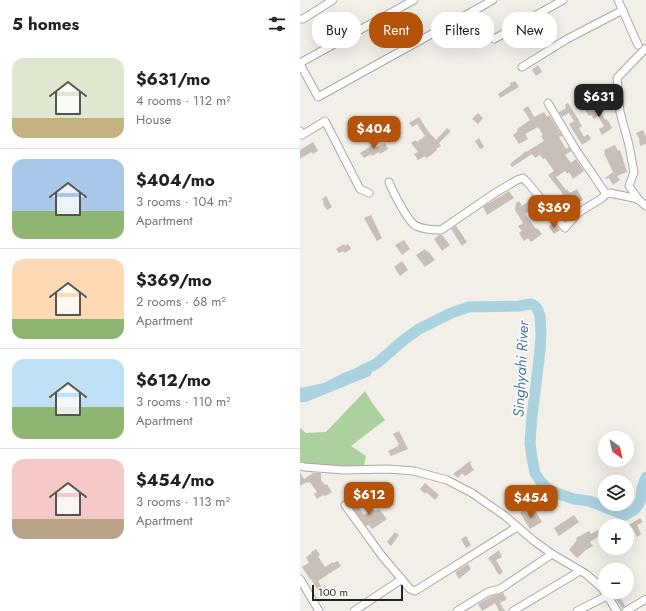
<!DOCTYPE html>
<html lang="en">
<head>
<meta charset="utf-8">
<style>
	body { margin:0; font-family:Jost,sans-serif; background:#f6f6f6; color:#202124; height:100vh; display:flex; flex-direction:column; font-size:15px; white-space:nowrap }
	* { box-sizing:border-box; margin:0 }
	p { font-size:13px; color:#757577 }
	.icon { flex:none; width:22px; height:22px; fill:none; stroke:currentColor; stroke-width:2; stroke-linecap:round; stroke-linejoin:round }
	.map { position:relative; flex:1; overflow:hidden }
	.details { display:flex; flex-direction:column; background:#fff; width:300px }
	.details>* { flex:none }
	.guide { position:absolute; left:12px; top:12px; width:274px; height:36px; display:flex; gap:8px }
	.needle { width:26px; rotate:147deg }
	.controls { position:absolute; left:298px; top:431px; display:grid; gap:8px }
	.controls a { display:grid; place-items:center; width:36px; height:36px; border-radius:50%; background:#fff; box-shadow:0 4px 16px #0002; font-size:20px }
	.scale { position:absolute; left:12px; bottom:10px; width:91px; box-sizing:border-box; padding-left:4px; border:2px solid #222; border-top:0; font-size:11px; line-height:14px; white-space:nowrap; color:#222; -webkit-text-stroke:3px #fff; paint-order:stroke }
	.price { position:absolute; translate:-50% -34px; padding:0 9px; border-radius:8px; background:#b45309; color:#fff; font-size:13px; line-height:26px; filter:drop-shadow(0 1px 2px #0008) }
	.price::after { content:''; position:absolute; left:50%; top:24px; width:12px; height:9px; margin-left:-6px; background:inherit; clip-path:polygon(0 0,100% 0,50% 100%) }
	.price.selected { background:#222; color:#fff }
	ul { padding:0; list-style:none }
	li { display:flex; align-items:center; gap:12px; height:100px; padding:0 12px }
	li+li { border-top:1px solid #e0e0e0 }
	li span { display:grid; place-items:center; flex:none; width:112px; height:80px; border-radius:12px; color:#555 }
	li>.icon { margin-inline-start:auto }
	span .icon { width:48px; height:48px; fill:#fffc; stroke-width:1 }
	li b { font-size:17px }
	h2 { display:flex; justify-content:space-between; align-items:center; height:48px; padding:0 12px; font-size:17px }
	.pill { padding:0 14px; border-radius:16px; background:#fff; box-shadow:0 4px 16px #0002; font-size:14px; line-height:36px }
	.pill.selected { background:#b45309; color:#fff }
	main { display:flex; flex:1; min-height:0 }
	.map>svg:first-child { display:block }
</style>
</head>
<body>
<main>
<section class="details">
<h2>5 homes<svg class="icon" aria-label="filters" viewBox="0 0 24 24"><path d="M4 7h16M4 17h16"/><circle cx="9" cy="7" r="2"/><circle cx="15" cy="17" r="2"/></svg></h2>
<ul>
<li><span style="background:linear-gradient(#dfe7d0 75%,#c2b280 0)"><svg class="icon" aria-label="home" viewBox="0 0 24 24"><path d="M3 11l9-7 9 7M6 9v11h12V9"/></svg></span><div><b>$631/mo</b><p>4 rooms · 112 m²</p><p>House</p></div></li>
<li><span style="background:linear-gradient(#a9c7e8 65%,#8fb573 0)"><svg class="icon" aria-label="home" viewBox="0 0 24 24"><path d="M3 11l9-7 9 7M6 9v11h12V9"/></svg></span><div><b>$404/mo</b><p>3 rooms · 104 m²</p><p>Apartment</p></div></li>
<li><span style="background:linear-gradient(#ffd9b3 75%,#8fb573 0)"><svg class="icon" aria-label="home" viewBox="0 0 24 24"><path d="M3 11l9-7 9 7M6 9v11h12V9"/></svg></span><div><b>$369/mo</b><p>2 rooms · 68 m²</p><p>Apartment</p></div></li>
<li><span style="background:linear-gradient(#bfe0f5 60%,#8fb573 0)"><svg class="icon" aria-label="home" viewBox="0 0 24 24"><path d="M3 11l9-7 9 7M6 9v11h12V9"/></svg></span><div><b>$612/mo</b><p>3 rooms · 110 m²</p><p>Apartment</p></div></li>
<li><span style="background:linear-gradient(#f6c9c9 75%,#b9a48a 0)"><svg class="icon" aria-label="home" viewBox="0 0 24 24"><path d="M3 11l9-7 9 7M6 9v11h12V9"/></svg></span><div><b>$454/mo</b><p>3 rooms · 113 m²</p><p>Apartment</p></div></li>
</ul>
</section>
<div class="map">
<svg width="346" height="611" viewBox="0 0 346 611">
	<rect width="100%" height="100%" fill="#f2efe9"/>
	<!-- forest -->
	<path fill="#add19e" d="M 65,391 L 73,404 L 85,420 L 51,446 L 66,456 L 64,466 L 39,467 L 0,463 L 0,428 L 6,433 L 26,432 Z"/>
	<!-- water -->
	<path fill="#aad3df" d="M 66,364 L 76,364 L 70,376 L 6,402 L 0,402 L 0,388 L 24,383 L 43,373 Z"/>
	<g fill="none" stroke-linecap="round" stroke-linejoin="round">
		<!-- river -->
		<path stroke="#aad3df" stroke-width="11" d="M 61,371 L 76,364 L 105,339 L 119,329 L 151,313 L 169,307 L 219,306 L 231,304 L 235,306 L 238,310 L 240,316 L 241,333 L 240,351 L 232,416 L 230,443 L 232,458 L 235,473 L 241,482 L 248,489 L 259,494 L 274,499 L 289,501 L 325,515 L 334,510 L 338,505 L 341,499 L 342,488 L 346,477"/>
	</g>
	<!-- building -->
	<g fill="#c7bfb8">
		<path d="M 117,14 L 121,21 L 114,25 L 110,18 Z"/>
		<path d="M 238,65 L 242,72 L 236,76 L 232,70 Z"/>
		<path d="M 215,81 L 219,87 L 200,98 L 198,94 L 211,85 L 210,83 Z"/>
		<path d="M 268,103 L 280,122 L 279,122 L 282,126 L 279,128 L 284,137 L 288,134 L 291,139 L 282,145 L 269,124 L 274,121 L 269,113 L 262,117 L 259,112 L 266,108 L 265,105 Z"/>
		<path d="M 295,104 L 299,111 L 300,110 L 305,120 L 307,119 L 312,128 L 311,129 L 302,135 L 299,129 L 304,126 L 298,116 L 294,119 L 291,115 L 289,116 L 285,110 Z"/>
		<path d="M 228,106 L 234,117 L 244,112 L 247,117 L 249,115 L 262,136 L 259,137 L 266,149 L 269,147 L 271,151 L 265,155 L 271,163 L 276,159 L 284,171 L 273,179 L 269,172 L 267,174 L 265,171 L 256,177 L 266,190 L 267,189 L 270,193 L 277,189 L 283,200 L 275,204 L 278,207 L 273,211 L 266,203 L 257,211 L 251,204 L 263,194 L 248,175 L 254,171 L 245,158 L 243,159 L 240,155 L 235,158 L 232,154 L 212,167 L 210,164 L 226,151 L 226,152 L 244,141 L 241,136 L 243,135 L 238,127 L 225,134 L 228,139 L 219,144 L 213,135 L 218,131 L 217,129 L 230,120 L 223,109 Z"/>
		<path d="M 178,113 L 183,118 L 178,124 L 172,119 Z"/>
		<path d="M 119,117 L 128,131 L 136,140 L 147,128 L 151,131 L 139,143 L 141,146 L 136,149 L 137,150 L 130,156 L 126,158 L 125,156 L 118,160 L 114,154 L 118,152 L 111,143 L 116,140 L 117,142 L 125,136 L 117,124 L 112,127 L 109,123 Z"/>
		<path d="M 343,130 L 346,137 L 346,144 L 340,146 L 339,140 L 340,140 L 336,133 Z"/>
		<path d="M 179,138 L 184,147 L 180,149 L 175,141 Z"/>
		<path d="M 13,142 L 18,151 L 13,154 L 11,152 L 0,159 L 0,150 Z"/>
		<path d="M 85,143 L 88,149 L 80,154 L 79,152 L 72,156 L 71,154 L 64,158 L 60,153 L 74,144 L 76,147 Z"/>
		<path d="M 315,145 L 318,151 L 320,150 L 327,172 L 317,176 L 320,180 L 313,185 L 309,178 L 306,179 L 305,178 L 313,172 L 304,153 L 305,152 L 304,150 Z"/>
		<path d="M 209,191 L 214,198 L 187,215 L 183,207 Z"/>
		<path d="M 26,196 L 32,207 L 27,210 L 23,204 L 24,203 L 22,199 Z"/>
		<path d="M 233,198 L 244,210 L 239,213 L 235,207 L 225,214 L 236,229 L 237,228 L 242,234 L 231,242 L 228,238 L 224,241 L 219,233 L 222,231 L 218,226 L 223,223 L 215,210 L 216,203 L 219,201 L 222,206 Z"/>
		<path d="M 71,215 L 82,238 L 77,241 L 64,218 Z"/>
		<path d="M 254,223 L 260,230 L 254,234 L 249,227 Z"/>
		<path d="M 156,226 L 167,242 L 162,246 L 151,229 Z"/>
		<path d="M 139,235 L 142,235 L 150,245 L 142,251 L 134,239 Z"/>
		<path d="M 104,240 L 110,249 L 102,255 L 95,245 Z"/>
		<path d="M 44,244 L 45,246 L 48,244 L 51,249 L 44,253 L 43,251 L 39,253 L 36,249 Z"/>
		<path d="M 125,249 L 127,252 L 128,251 L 135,260 L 125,267 L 116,255 Z"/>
		<path d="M 102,261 L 108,270 L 100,276 L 94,267 Z"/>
		<path d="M 99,431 L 108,449 L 91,456 L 88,451 L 98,446 L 98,445 L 99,444 L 93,434 Z"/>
		<path d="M 170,461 L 171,462 L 170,464 L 174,470 L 165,476 L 162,473 L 158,478 L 153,474 Z"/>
		<path d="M 0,472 L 4,479 L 13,473 L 21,473 L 21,480 L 25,485 L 27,484 L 32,492 L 26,496 L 26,495 L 24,496 L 23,495 L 17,499 L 14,494 L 17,492 L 10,482 L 8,483 L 7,482 L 0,486 Z"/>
		<path d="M 125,483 L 139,495 L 135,500 L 126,492 L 125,494 L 120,489 Z"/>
		<path d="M 54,500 L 64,515 L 73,509 L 75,511 L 79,509 L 87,519 L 72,529 L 69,525 L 66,526 L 49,503 Z"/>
		<path d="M 234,509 L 242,522 L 230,529 L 220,513 L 224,510 L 227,514 Z"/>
		<path d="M 274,515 L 279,522 L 259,536 L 254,528 Z"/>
		<path d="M 340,518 L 343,522 L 337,525 L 341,534 L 337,537 L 332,528 L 327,531 L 327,526 Z"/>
		<path d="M 298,530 L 301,535 L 290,542 L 293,546 L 286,550 L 277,558 L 269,550 L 277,540 L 276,538 L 289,531 L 291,534 Z"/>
		<path d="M 95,532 L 99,535 L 91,546 L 87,542 Z"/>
		<path d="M 166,536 L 171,545 L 166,548 L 161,539 Z"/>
		<path d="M 16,549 L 20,555 L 18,556 L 25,567 L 33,562 L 33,563 L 38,561 L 41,566 L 18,581 L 26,594 L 22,597 L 11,579 L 10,579 L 2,567 L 9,563 L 6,557 L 12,553 L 11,552 Z"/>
		<path d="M 199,550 L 202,557 L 196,560 L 203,572 L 199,575 L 195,569 L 195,568 L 188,558 Z"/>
		<path d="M 168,564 L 171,569 L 159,579 L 155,572 Z"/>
		<path d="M 203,593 L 207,599 L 200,603 L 205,611 L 199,611 L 195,603 L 182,611 L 178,604 L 192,596 Z"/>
		<path d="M 318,593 L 325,606 L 322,608 L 313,596 Z"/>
	</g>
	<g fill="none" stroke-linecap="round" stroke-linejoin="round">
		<defs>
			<g id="minor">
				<path d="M 318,0 L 338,45"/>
				<path d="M 0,19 L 3,19 L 33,0"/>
				<path d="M 194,39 L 263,0"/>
				<path d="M 0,63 L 114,0"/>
				<path d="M 0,64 L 18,97 L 193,0"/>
				<path d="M 222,67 L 267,39 L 323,10"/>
				<path d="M 248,103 L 276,150 L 306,194"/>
				<path d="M 0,131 L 2,135 L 25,121 L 60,189 L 69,193"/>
				<path d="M 89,182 C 93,192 108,222 116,226 C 123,229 134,230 141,230 L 195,193 L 217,180 L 223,178 L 228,183 L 265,228 L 278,213 L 302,198 L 306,194 L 310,193 L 334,198 L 339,200 L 346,206"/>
				<path d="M 339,200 L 329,186 L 334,172 L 329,145 L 320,112 L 317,78 L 346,48"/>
				<path d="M 0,466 L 4,467 L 44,470 L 88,469 L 114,471 L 147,480 L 172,493 L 205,516 L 234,541 L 252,554 L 286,574 L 302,588 L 317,611"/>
				<path d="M 45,505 L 82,556 L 110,589 L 115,591 L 217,527"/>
				<path d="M 0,579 L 19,611"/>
				<path d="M 54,611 L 102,579"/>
				<path d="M 157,611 L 188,592 L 200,589 L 252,554"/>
				<path d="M 213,611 L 280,571"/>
				<path d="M 277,611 L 307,596"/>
				<path d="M 326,611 L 346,599"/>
			</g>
		</defs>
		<!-- minor casing -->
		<use href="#minor" stroke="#a9a9a9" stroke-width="9"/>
		<!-- minor -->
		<use href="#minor" stroke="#fff" stroke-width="7"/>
	</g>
	<g text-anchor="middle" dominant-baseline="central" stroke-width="3" stroke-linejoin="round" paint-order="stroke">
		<!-- water labels -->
		<g font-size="15" font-style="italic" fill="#4a7aab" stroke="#fff">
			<text transform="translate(221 369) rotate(-87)">Singhyahi River</text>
		</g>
	</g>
</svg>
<div class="controls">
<a><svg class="needle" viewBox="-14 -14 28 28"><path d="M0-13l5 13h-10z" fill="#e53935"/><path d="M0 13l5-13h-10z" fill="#757577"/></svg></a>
<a><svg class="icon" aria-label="layers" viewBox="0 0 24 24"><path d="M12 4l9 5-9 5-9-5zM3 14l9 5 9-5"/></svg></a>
<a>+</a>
<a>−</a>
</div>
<div class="scale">100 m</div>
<b class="price selected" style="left:299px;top:118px">$631</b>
<b class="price" style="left:74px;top:150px">$404</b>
<b class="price" style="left:254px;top:229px">$369</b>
<b class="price" style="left:69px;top:516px">$612</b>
<b class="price" style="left:231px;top:519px">$454</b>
<div class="guide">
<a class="pill">Buy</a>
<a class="pill selected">Rent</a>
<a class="pill">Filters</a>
<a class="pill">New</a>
</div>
</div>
</main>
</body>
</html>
